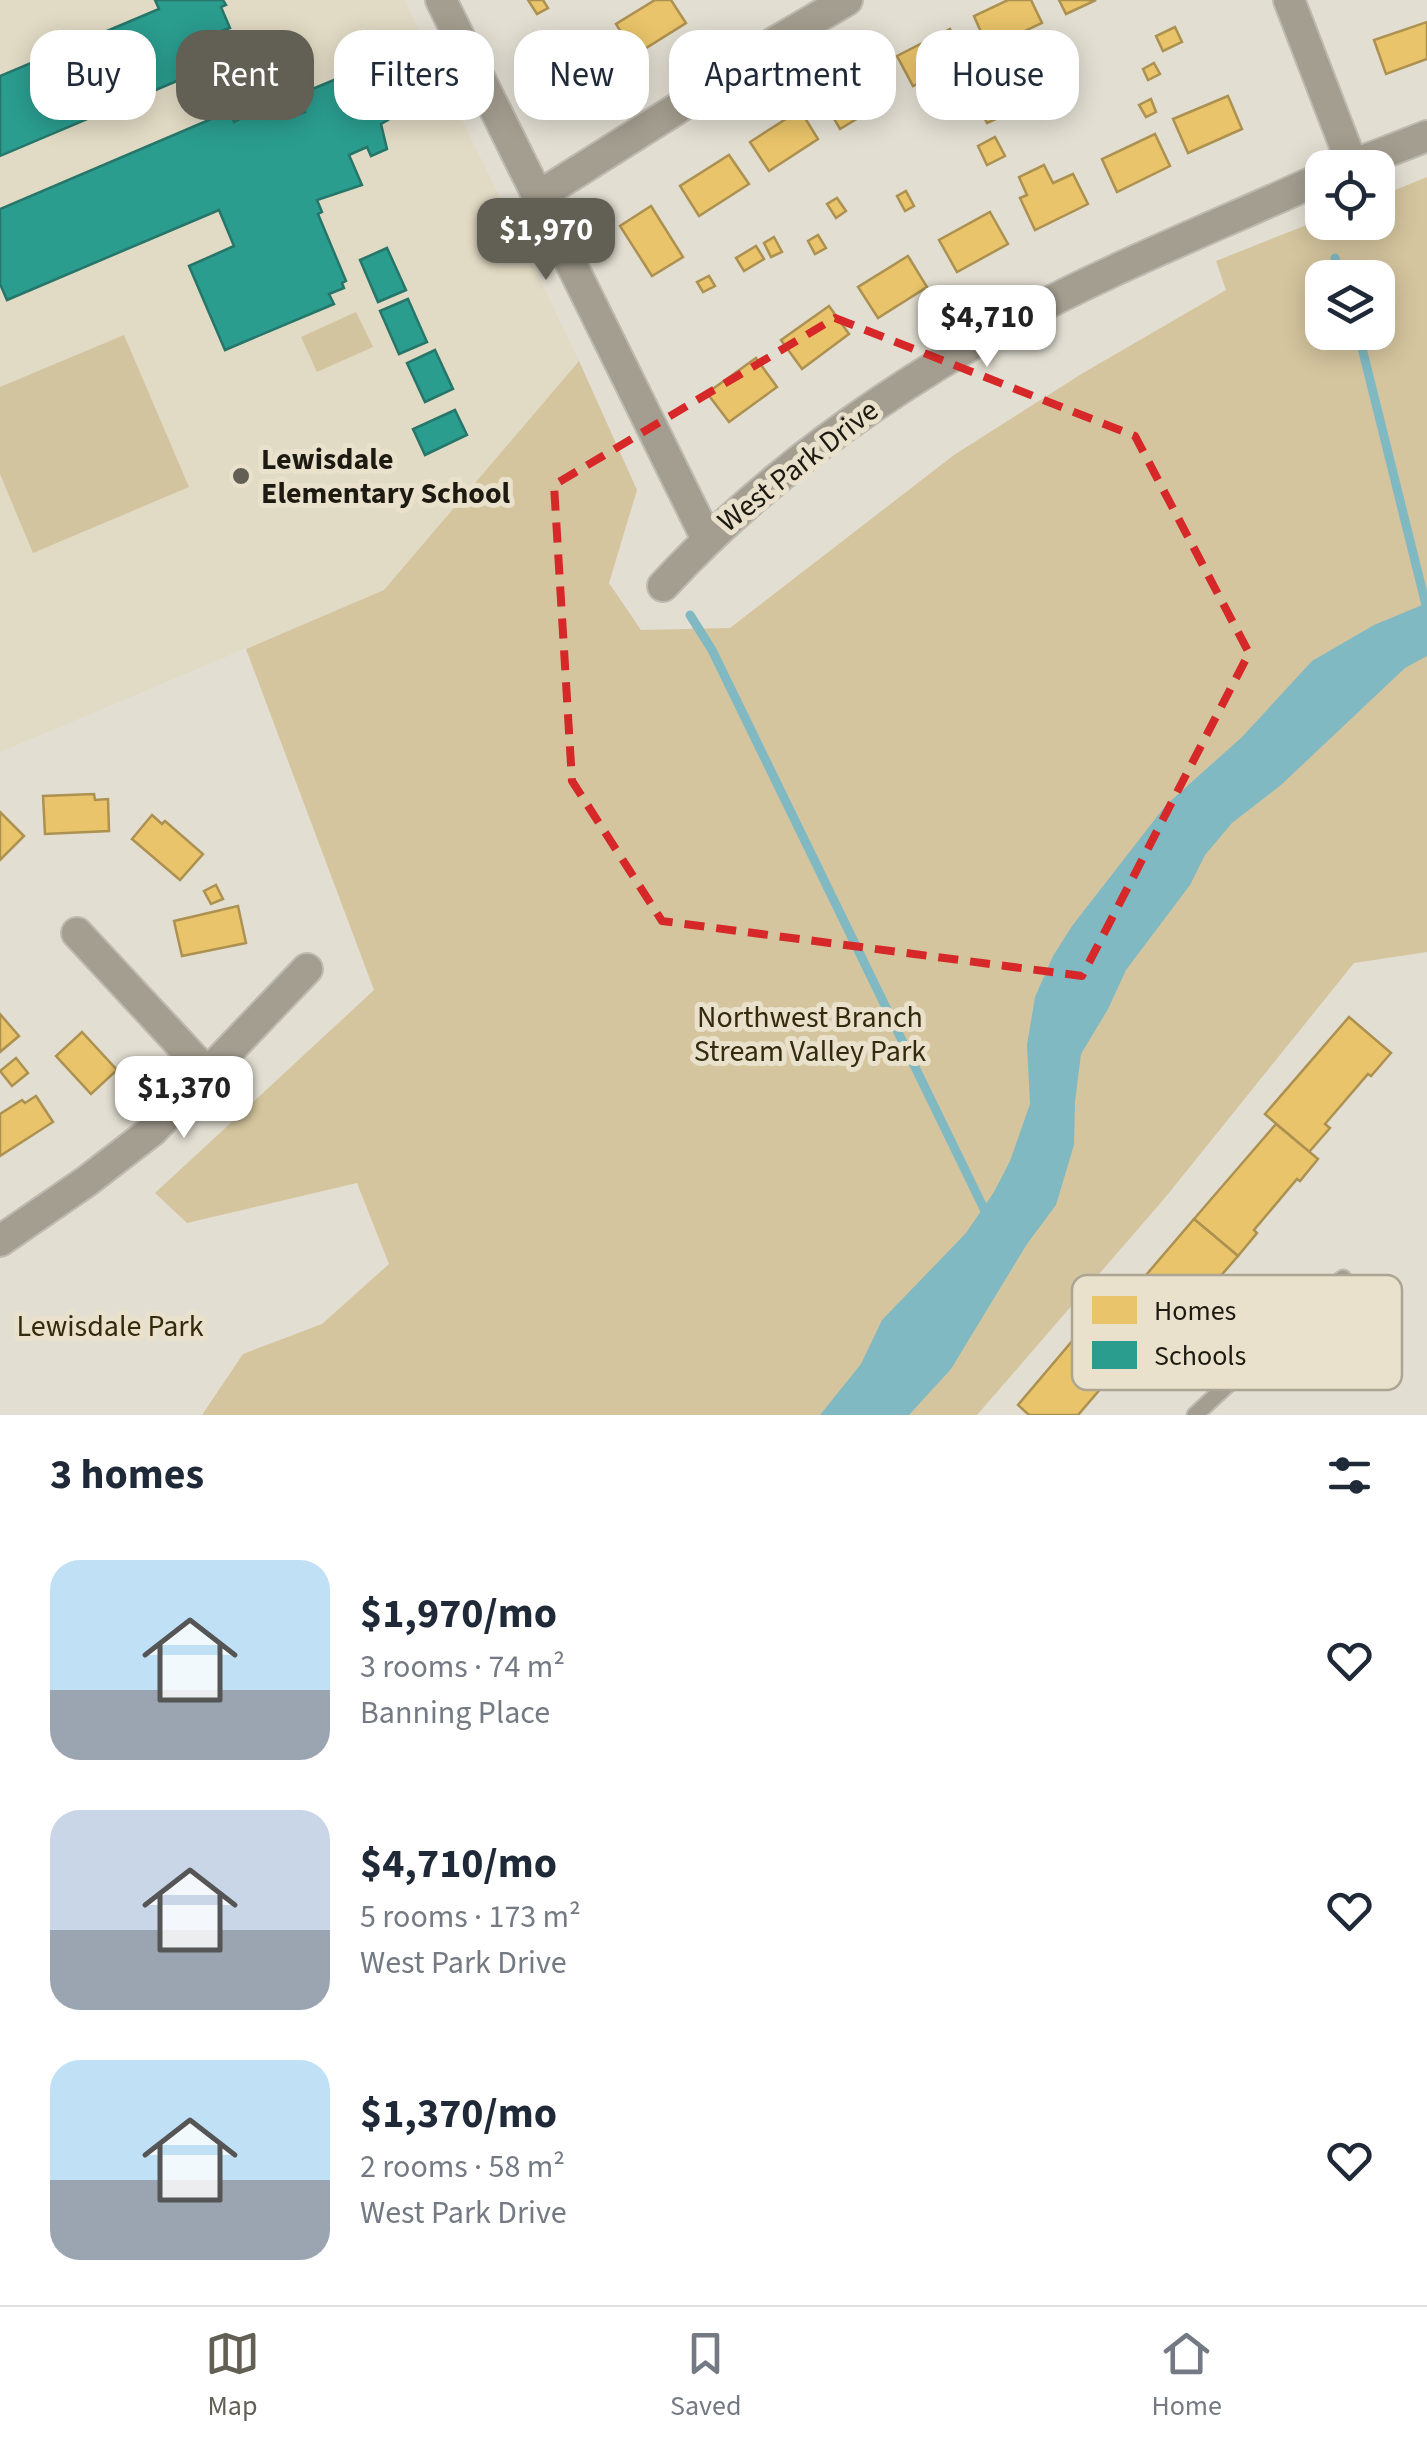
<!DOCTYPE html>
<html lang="en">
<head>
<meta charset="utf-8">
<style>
	body { margin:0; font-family:"Source Sans 3",sans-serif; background:#f2f2f3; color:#1f2937; height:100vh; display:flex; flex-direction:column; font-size:38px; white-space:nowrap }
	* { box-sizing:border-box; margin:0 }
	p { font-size:32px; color:#747a83 }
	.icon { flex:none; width:55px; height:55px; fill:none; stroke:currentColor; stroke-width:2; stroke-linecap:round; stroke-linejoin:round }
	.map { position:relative; height:1415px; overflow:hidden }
	.panel { display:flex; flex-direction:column; background:#fff; flex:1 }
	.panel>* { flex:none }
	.top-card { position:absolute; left:30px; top:30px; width:1368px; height:90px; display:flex; gap:20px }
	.fabs { position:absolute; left:1305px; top:150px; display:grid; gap:20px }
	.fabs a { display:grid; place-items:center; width:90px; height:90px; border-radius:20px; background:#fff; box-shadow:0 5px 25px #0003; font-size:50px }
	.price { position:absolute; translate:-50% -85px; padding:0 22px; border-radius:20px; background:#fff; color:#222; font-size:32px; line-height:65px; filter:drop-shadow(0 2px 5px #0008) }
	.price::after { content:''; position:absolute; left:50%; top:60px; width:30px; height:22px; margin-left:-15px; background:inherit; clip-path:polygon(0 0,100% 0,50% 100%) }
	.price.on { background:#625f55; color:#fff }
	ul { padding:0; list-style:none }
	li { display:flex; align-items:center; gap:30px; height:250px; padding:0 50px }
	li span { display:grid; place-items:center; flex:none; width:280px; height:200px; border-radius:30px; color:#555 }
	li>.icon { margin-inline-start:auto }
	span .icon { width:120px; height:120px; fill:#fffc; stroke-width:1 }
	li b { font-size:42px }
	h2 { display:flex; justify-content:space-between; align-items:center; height:120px; padding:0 50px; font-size:42px }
	.chip { padding:0 35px; border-radius:30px; background:#fff; box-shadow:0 5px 25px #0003; font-size:35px; line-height:90px }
	.chip.on { background:#625f55; color:#fff }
	.tabs { display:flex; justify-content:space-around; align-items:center; height:140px; border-top:2px solid #e0e1e3; background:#fff; font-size:28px; color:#747a83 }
	.tabs a { display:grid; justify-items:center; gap:5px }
	.tabs .on { color:#625f55 }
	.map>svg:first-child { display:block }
</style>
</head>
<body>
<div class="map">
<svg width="1427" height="1415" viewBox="0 0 1427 1415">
	<rect width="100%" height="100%" fill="#e2ded2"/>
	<!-- built -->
	<path fill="#e1dac4" d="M 0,0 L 404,0 L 579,361 L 384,590 L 0,752 Z"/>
	<!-- green -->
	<g fill="#d2c49f">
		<path d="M 356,312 L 373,347 L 317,372 L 301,337 Z"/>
		<path d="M 124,335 L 189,487 L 33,553 L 0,474 L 0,387 Z"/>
	</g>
	<!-- forest -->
	<path fill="#d4c59e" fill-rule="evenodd" d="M 1427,177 L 1427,952 L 1354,963 L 1164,1199 L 977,1415 L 202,1415 L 243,1354 L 322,1324 L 389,1264 L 357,1183 L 187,1223 L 155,1193 L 374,990 L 246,649 L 384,590 L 579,361 L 637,490 L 609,583 L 641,630 L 730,628 L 954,455 L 1083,373 L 1226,290 L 1216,261 L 1322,219 L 1322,222 L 1378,222 L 1378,197 ZM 1322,278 L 1378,278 L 1378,332 L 1322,332 Z"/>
	<!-- water -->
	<path fill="#81b9c3" d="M 1427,603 L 1427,656 L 1405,668 L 1281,785 L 1232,823 L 1205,855 L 1190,885 L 1126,970 L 1108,1009 L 1081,1054 L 1075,1102 L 1074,1145 L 1056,1205 L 1027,1244 L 951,1369 L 909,1415 L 820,1415 L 861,1364 L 882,1320 L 966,1233 L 994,1192 L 1010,1161 L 1030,1104 L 1027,1045 L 1035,997 L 1053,956 L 1072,926 L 1166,805 L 1242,737 L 1312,661 L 1374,625 Z"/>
	<!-- homes -->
	<g fill="#e9c46a" stroke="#ac9150" stroke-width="2.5">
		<path d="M 528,0 L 543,0 L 548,8 L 537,14 Z"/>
		<path d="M 655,0 L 671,0 L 686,23 L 635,55 L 616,24 Z"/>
		<path d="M 1008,0 L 1031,0 L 1042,23 L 988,48 L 974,16 Z"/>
		<path d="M 1059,0 L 1096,0 L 1066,14 Z"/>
		<path d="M 1427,22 L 1427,59 L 1386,74 L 1374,40 Z"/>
		<path d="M 1175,27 L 1182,42 L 1163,51 L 1156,36 Z"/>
		<path d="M 950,29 L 966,60 L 913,86 L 897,56 Z"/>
		<path d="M 590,34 L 612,69 L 562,101 L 537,58 L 560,43 L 568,55 L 575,51 L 572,45 Z"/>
		<path d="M 1154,63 L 1160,74 L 1148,80 L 1143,69 Z"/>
		<path d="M 872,68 L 891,98 L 840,129 L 822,98 Z"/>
		<path d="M 1013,80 L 1019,96 L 1004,102 L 998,86 Z"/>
		<path d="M 1228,96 L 1242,129 L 1188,153 L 1173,119 Z"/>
		<path d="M 1151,99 L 1156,112 L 1146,117 L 1139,105 Z"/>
		<path d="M 994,103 L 1000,117 L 987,123 L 981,110 Z"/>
		<path d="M 800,110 L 818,139 L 769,171 L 750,142 Z"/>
		<path d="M 1155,134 L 1170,166 L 1117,192 L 1102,159 Z"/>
		<path d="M 995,137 L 1005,156 L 987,165 L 978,146 Z"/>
		<path d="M 729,155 L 749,184 L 699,216 L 680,186 Z"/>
		<path d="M 1044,165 L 1053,183 L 1073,174 L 1088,204 L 1035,230 L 1020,198 L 1027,195 L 1019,177 Z"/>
		<path d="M 906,191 L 914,206 L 905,211 L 897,196 Z"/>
		<path d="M 837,198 L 846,211 L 836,218 L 827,204 Z"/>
		<path d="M 651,206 L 683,257 L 652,276 L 620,226 Z"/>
		<path d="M 990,212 L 1008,244 L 957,272 L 939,240 Z"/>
		<path d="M 818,235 L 826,248 L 815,254 L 808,241 Z"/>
		<path d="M 774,237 L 782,252 L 771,257 L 764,243 Z"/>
		<path d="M 756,246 L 764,259 L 744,271 L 736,258 Z"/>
		<path d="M 908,256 L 927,287 L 878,318 L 858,287 Z"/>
		<path d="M 709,276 L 715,286 L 703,292 L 697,282 Z"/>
		<path d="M 829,306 L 849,334 L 802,369 L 781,340 Z"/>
		<path d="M 756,358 L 777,387 L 729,422 L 707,393 Z"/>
		<path d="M 94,794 L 95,800 L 108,799 L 109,831 L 45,834 L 43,796 Z"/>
		<path d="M 0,812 L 24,836 L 0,860 Z"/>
		<path d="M 152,815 L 162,824 L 165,821 L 203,854 L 180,880 L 132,839 Z"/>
		<path d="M 216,885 L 223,899 L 211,904 L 204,891 Z"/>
		<path d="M 238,906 L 246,943 L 182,956 L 174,921 Z"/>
		<path d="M 0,1014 L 19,1036 L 0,1052 Z"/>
		<path d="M 1349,1017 L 1391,1053 L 1371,1076 L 1368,1074 L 1325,1124 L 1330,1128 L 1309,1152 L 1265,1114 Z"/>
		<path d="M 82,1032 L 117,1070 L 91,1094 L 56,1056 Z"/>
		<path d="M 16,1058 L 28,1073 L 12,1086 L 0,1071 Z"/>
		<path d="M 36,1096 L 53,1122 L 0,1156 L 0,1114 L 22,1100 L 25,1103 Z"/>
		<path d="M 1276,1124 L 1318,1159 L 1300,1181 L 1297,1179 L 1254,1230 L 1257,1233 L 1238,1256 L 1194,1219 Z"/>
		<path d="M 1194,1219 L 1238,1256 L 1218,1279 L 1213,1276 L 1170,1326 L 1174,1329 L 1154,1353 L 1111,1316 Z"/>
		<path d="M 1101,1307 L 1145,1345 L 1126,1369 L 1121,1365 L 1078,1415 L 1029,1415 L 1018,1405 Z"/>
	</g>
	<!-- schools -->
	<g fill="#2a9d8f" stroke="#26766a" stroke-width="2.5">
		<path d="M 155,0 L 223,0 L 226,5 L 221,7 L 230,28 L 219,32 L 251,108 L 290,92 L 300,114 L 305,112 L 298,95 L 358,70 L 368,94 L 376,91 L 388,120 L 381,124 L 387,149 L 371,156 L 367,147 L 349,155 L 362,185 L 317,200 L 322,212 L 318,214 L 346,281 L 342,283 L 344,288 L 329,294 L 334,304 L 225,350 L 189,266 L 234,246 L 219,210 L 7,300 L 0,284 L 0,209 L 230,111 L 234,122 L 240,119 L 217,64 L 0,156 L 0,76 L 159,9 Z"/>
		<path d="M 387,248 L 406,290 L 378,302 L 360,260 Z"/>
		<path d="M 408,299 L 427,342 L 399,354 L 380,311 Z"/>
		<path d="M 435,350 L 453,389 L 425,402 L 407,363 Z"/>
		<path d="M 455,410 L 467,435 L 425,455 L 413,429 Z"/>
	</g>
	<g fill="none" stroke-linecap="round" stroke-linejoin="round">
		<!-- stream -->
		<g stroke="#81b9c3" stroke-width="9">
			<path d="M 1335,258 L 1341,278"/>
			<path d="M 1358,332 L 1427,609"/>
			<path d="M 690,615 L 712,650 L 988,1217"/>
		</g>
		<defs>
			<g id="service">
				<path d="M 385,102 L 472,65"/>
				<path d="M 1195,1415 L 1343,1278"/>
			</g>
			<g id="minor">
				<path d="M 441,0 L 707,539"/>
				<path d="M 1289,0 L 1352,164"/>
				<path d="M 1345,168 L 1427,136"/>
				<path d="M 537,197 L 675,110 L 760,51 L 847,0"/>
				<path d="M 663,586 C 761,480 879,395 1006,325 C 1107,269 1217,226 1322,178"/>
				<path d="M 77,933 L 209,1075"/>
				<path d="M 0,1241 L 87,1181 L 153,1130 L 307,969"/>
			</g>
		</defs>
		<!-- service casing -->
		<use href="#service" stroke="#bdbab1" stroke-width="19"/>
		<!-- minor casing -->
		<use href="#minor" stroke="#bdbab1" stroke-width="34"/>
		<!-- service -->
		<use href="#service" stroke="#a49e90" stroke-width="15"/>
		<!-- minor -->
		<use href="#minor" stroke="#a49e90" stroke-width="30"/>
	</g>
	<!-- marked area -->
	<path fill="none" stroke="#d62828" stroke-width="8" stroke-dasharray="20 12" stroke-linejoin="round" d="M 835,318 L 1135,436 L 1249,653 L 1082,976 L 662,921 L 572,781 L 554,485 Z"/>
	<!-- markers -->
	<circle fill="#625f55" stroke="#e9e1cb" stroke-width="4" cx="241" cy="476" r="10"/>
	<g text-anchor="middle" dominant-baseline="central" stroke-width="10" stroke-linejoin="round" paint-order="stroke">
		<!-- poi labels -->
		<g font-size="30" font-weight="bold" fill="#1d1a12" stroke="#e9e1cb" text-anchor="start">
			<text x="261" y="459">Lewisdale<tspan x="261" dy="34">Elementary School</tspan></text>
		</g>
		<!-- street labels -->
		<g font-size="30" fill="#1d1a12" stroke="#e9e1cb">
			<text transform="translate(798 466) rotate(-38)">West Park Drive</text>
		</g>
		<!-- park labels -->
		<g font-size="30" fill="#342a0d" stroke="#e9e1cb">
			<text x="810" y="1017">Northwest Branch<tspan x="810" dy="34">Stream Valley Park</tspan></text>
			<text x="110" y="1326">Lewisdale Park</text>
		</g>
	</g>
	<!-- legend -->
	<rect x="1072" y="1275" width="330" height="115" rx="15" fill="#e9e1cb" stroke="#aca594" stroke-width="2.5"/>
	<rect x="1092" y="1296" width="45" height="28" fill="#e9c46a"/>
	<rect x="1092" y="1341" width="45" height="28" fill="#2a9d8f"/>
	<g font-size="28" fill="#1d1a12">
		<text x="1154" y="1320">Homes</text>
		<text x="1154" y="1365">Schools</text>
	</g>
</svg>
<div class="fabs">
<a><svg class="icon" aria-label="locate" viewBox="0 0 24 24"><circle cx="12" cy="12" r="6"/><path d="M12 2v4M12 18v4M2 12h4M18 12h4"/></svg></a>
<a><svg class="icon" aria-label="layers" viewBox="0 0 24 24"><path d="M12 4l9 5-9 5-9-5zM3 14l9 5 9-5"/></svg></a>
</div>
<b class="price on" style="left:546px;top:283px">$1,970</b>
<b class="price" style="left:987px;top:370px">$4,710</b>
<b class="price" style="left:184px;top:1141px">$1,370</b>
<div class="top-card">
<a class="chip">Buy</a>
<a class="chip on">Rent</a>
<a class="chip">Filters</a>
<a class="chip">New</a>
<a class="chip">Apartment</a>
<a class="chip">House</a>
</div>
</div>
<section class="panel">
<h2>3 homes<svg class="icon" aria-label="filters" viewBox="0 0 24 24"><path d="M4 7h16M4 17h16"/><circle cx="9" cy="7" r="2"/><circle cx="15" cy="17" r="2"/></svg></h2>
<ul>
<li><span style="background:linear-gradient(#bfe0f5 65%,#9aa5b1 0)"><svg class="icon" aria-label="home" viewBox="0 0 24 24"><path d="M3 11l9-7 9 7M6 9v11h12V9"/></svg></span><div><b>$1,970/mo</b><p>3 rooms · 74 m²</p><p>Banning Place</p></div><svg class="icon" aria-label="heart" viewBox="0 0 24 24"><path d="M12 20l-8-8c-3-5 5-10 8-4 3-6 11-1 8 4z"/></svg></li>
<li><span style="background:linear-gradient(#c9d6e8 60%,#9aa5b1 0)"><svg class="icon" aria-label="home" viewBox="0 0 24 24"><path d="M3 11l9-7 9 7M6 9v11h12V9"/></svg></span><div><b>$4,710/mo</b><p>5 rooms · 173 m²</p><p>West Park Drive</p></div><svg class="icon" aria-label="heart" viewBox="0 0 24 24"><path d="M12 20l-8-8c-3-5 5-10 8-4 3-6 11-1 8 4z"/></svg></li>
<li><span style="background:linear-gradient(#bfe0f5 60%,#9aa5b1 0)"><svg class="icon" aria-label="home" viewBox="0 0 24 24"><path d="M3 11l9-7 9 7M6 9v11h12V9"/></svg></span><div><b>$1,370/mo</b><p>2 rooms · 58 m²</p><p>West Park Drive</p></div><svg class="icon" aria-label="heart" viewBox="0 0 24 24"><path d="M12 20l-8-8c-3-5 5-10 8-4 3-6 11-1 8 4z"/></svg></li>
</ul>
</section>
<nav class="tabs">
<a class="on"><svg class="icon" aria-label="map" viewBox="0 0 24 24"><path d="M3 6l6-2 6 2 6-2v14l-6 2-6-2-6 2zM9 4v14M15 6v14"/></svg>Map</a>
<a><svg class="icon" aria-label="saved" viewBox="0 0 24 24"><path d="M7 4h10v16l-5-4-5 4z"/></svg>Saved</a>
<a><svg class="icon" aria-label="home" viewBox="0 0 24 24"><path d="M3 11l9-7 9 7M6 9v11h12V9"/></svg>Home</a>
</nav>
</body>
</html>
